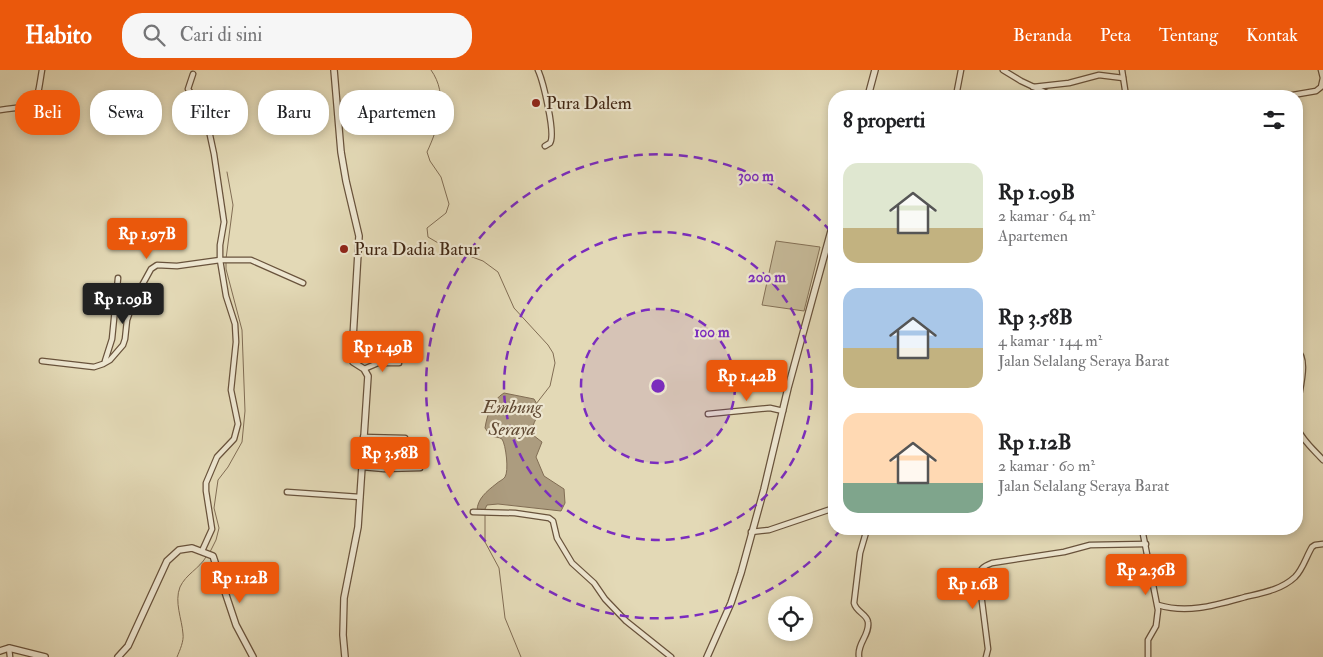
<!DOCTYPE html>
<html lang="id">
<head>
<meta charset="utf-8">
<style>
	body { margin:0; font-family:"IM FELL Double Pica",serif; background:#f6f6f6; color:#202124; height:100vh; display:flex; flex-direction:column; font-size:19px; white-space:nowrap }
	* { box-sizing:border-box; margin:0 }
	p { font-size:16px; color:#757577 }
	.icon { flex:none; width:28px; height:28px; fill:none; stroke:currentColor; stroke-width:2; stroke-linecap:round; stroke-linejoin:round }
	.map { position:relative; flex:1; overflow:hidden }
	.side { position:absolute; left:828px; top:20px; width:475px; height:445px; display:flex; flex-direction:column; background:#fff; border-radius:20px; box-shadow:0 2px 8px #0003 }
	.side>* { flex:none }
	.top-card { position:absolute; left:15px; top:20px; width:475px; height:45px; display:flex; gap:10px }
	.controls { position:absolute; left:768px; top:526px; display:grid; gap:10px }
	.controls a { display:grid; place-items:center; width:45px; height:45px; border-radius:50%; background:#fff; box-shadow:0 2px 8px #0003; font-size:25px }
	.price { position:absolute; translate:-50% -42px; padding:0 11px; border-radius:5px; background:#ea580c; color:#fff; font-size:16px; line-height:32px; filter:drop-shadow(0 1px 2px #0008) }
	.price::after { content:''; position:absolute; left:50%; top:30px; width:15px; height:11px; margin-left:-8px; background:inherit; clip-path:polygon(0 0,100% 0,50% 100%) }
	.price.selected { background:#222; color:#fff }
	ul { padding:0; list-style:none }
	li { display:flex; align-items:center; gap:15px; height:125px; padding:0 15px }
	li span { display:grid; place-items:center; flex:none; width:140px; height:100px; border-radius:15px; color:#555 }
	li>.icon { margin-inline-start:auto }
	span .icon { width:60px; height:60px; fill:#fffc; stroke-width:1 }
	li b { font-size:21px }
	h2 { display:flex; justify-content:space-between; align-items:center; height:60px; padding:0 15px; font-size:21px }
	.chip { padding:0 18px; border-radius:20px; background:#fff; box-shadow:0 2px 8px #0003; font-size:18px; line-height:45px }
	.chip.selected { background:#ea580c; color:#fff }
	header { display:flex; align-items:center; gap:30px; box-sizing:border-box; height:70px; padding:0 25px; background:#ea580c; color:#fff }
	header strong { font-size:24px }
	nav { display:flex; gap:28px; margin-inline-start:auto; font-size:18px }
	.search { width:350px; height:45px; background:#f6f6f6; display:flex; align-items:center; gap:12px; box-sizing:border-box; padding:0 18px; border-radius:20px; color:#757577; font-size:19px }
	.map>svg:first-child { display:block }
</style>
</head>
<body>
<header>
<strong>Habito</strong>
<div class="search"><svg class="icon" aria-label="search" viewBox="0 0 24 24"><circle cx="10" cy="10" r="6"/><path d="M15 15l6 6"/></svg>Cari di sini</div>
<nav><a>Beranda</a><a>Peta</a><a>Tentang</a><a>Kontak</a></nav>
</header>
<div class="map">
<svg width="1323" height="587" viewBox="0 0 1323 587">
	<rect width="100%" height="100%" fill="#e3d9b6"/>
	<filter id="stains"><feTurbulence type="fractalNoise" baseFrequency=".004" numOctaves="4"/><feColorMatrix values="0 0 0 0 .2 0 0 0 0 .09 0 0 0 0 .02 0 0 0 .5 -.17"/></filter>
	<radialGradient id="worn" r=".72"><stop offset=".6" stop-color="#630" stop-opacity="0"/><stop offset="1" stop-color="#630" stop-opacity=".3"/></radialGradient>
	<!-- green -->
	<path fill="#c7bb9a" stroke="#847056" d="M 776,171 L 820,177 L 804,241 L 762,235 Z"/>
	<!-- water -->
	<path fill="#ac9c7f" stroke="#816d54" d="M 504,323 L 534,329 L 541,341 C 536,349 531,355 533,365 L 542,372 L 536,387 L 544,406 L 564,419 L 565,433 L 561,441 L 498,434 L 487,435 L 484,441 L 477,441 C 477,429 487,421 496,414 C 499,411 503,410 505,407 C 509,401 506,375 502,369 C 499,367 494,367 491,366 L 485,358 C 487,345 492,330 504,323 Z"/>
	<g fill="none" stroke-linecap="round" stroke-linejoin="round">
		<!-- stream -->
		<g stroke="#816d54" stroke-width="1">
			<path d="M 431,0 C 449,25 439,56 427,82 L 430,91 L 441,107 L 449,134 L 446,143 L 427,158 L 428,167 L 445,177 L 483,191 L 498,202 L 514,238 L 548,275 L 553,283 L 555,293 L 550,316 L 536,334"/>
			<path d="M 226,189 L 233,135 L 227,102"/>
			<path d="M 485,445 L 485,472 L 499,498 L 505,548 L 521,587"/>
			<path d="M 210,482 L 216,470 L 219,458 L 214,438 L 218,410 L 228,397 L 242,372 L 245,341 L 242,260 L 226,199 L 226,193"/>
			<path d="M 177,587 C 180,580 184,571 183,564 C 182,549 174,532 180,517 C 186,504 199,499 206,487"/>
		</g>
		<defs>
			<g id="minor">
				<path d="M 538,0 C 543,11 556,64 550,73 L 545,76"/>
				<path d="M 1003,0 L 1021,11 L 1053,26"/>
				<path d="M 1122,0 L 1126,26"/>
				<path d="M 193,4 L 188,19 L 202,39 L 208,56 L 214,84 L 224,152 L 220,175 L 220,190 L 226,226 L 235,254 L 236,272 L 231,320 L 238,354 L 234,369 L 217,387 L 206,413 L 206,421 L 212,459 L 202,481"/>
				<path d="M 1033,17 L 1069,13 L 1099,5 L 1123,8"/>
				<path d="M 956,26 L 961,0"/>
				<path d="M 1287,26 L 1316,21 L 1321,17 L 1323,8 L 1321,0"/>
				<path d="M 0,40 C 40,34 35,42 42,0"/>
				<path d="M 1296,279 C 1314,293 1290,338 1298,359 C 1302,370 1315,381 1323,390"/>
				<path d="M 42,291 L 94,297 L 103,294 L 110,290 L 123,275 L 125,269 L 127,250 L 134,230 L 151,199 L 157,195 L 177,196 L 220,190 L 251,190 L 303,213"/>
				<path d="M 105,291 L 112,269 L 118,208"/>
				<path d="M 364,299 L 378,293 L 399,293"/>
				<path d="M 708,344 L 770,338 L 783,341"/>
				<path d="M 363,367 L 405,368"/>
				<path d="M 362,397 L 384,399 L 420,398"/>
				<path d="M 287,422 L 360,427"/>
				<path d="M 473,442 L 515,443 L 549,448 L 553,451 L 557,468 L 572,493 L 594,513 L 605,529 L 626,551 L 671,587"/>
				<path d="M 1142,459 L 1158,540 L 1156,556 L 1148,570 L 1148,587"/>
				<path d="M 751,462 L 769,460 L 834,438"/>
				<path d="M 1158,535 C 1188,544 1216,535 1245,527 C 1262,523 1281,520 1295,507 C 1303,499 1306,487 1312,477 L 1315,475 L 1323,474"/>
				<path d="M 9,578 L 10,587"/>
				<path d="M 859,587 C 857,573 870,565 868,552 C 867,544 856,542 854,533 L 860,483 L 867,459"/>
				<path d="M 986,587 L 988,579 L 979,508 C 979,499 984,496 992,493 L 1064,482 L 1090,475 L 1146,474"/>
			</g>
			<g id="tertiary">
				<path d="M 334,0 L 341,82 L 346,111 L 359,166 L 352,285 L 353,292 L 364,299 L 368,306 L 358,457 L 344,528 L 343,565 L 345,587"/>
				<path d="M 868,26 L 875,0"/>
				<path d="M 0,581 L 9,578 L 45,587"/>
				<path d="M 118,587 L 128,576 L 167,491 L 179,480 L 192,478 L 213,486 L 236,555 L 253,587"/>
				<path d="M 707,587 L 731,533 L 741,503 L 764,419 L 788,318 L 834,150"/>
			</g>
		</defs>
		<!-- minor casing -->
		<use href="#minor" stroke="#69533c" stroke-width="7"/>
		<!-- tertiary casing -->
		<use href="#tertiary" stroke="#69533c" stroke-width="8"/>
		<!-- minor -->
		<use href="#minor" stroke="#ede6d0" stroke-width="4.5"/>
		<!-- tertiary -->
		<use href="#tertiary" stroke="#ede6d0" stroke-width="5.5"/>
	</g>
	<!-- distance rings -->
	<circle cx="658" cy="316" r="77" fill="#7b2cbf" fill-opacity=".12"/>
	<g fill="none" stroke="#7b2cbf" stroke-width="2.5" stroke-dasharray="9 6">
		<circle cx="658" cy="316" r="77"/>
		<circle cx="658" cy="316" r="154"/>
		<path d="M841 459A232 232 0 1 1 833 164"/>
	</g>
	<!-- markers -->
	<g fill="#8f2418" stroke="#ede6d0" stroke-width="2">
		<circle cx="536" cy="33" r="5"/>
		<circle cx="344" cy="179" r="5"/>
	</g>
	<g text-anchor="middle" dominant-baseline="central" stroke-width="4.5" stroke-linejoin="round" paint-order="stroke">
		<!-- poi labels -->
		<g font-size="18" fill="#402613" stroke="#ede6d0" text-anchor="start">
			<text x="546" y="33">Pura Dalem</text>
			<text x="354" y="179">Pura Dadia Batur</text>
		</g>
		<!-- water labels -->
		<g font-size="19" font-style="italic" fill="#604933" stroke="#ede6d0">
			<text x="512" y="337">Embung<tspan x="512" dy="22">Seraya</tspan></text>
		</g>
	</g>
	<circle cx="658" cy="316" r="8" fill="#7b2cbf" stroke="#ede6d0" stroke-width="2.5"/>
	<g font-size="15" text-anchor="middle" font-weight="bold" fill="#7b2cbf" stroke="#ede6d0" stroke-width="4.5" stroke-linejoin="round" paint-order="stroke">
		<text x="756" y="111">300 m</text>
		<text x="767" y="212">200 m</text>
		<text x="712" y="267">100 m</text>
	</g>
	<rect width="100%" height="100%" filter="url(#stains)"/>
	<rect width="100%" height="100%" fill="url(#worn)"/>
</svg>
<div class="controls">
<a><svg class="icon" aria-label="locate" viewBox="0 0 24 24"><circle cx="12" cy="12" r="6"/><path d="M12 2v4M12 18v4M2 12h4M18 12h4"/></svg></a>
</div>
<b class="price" style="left:147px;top:190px">Rp 1.97B</b>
<b class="price selected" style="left:123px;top:255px">Rp 1.09B</b>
<b class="price" style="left:383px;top:303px">Rp 1.49B</b>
<b class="price" style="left:747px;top:332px">Rp 1.42B</b>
<b class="price" style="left:390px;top:409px">Rp 3.58B</b>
<b class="price" style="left:1146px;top:526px">Rp 2.36B</b>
<b class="price" style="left:240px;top:534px">Rp 1.12B</b>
<b class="price" style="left:973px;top:540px">Rp 1.6B</b>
<div class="top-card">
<a class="chip selected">Beli</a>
<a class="chip">Sewa</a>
<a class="chip">Filter</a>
<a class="chip">Baru</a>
<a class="chip">Apartemen</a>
</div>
<section class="side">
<h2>8 properti<svg class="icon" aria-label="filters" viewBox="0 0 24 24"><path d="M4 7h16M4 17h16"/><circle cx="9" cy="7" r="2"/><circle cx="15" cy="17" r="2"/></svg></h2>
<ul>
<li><span style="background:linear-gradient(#dfe7d0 65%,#c2b280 0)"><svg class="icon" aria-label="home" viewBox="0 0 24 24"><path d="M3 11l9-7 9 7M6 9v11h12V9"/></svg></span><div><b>Rp 1.09B</b><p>2 kamar · 64 m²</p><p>Apartemen</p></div></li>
<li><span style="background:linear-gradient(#a9c7e8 60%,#c2b280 0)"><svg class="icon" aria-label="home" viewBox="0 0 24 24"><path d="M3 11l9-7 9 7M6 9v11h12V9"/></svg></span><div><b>Rp 3.58B</b><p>4 kamar · 144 m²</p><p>Jalan Selalang Seraya Barat</p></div></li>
<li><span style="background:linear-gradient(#ffd9b3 70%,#7fa58c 0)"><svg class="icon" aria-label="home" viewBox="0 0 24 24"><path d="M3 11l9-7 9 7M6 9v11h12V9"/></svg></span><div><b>Rp 1.12B</b><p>2 kamar · 60 m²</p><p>Jalan Selalang Seraya Barat</p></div></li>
</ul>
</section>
</div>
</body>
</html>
